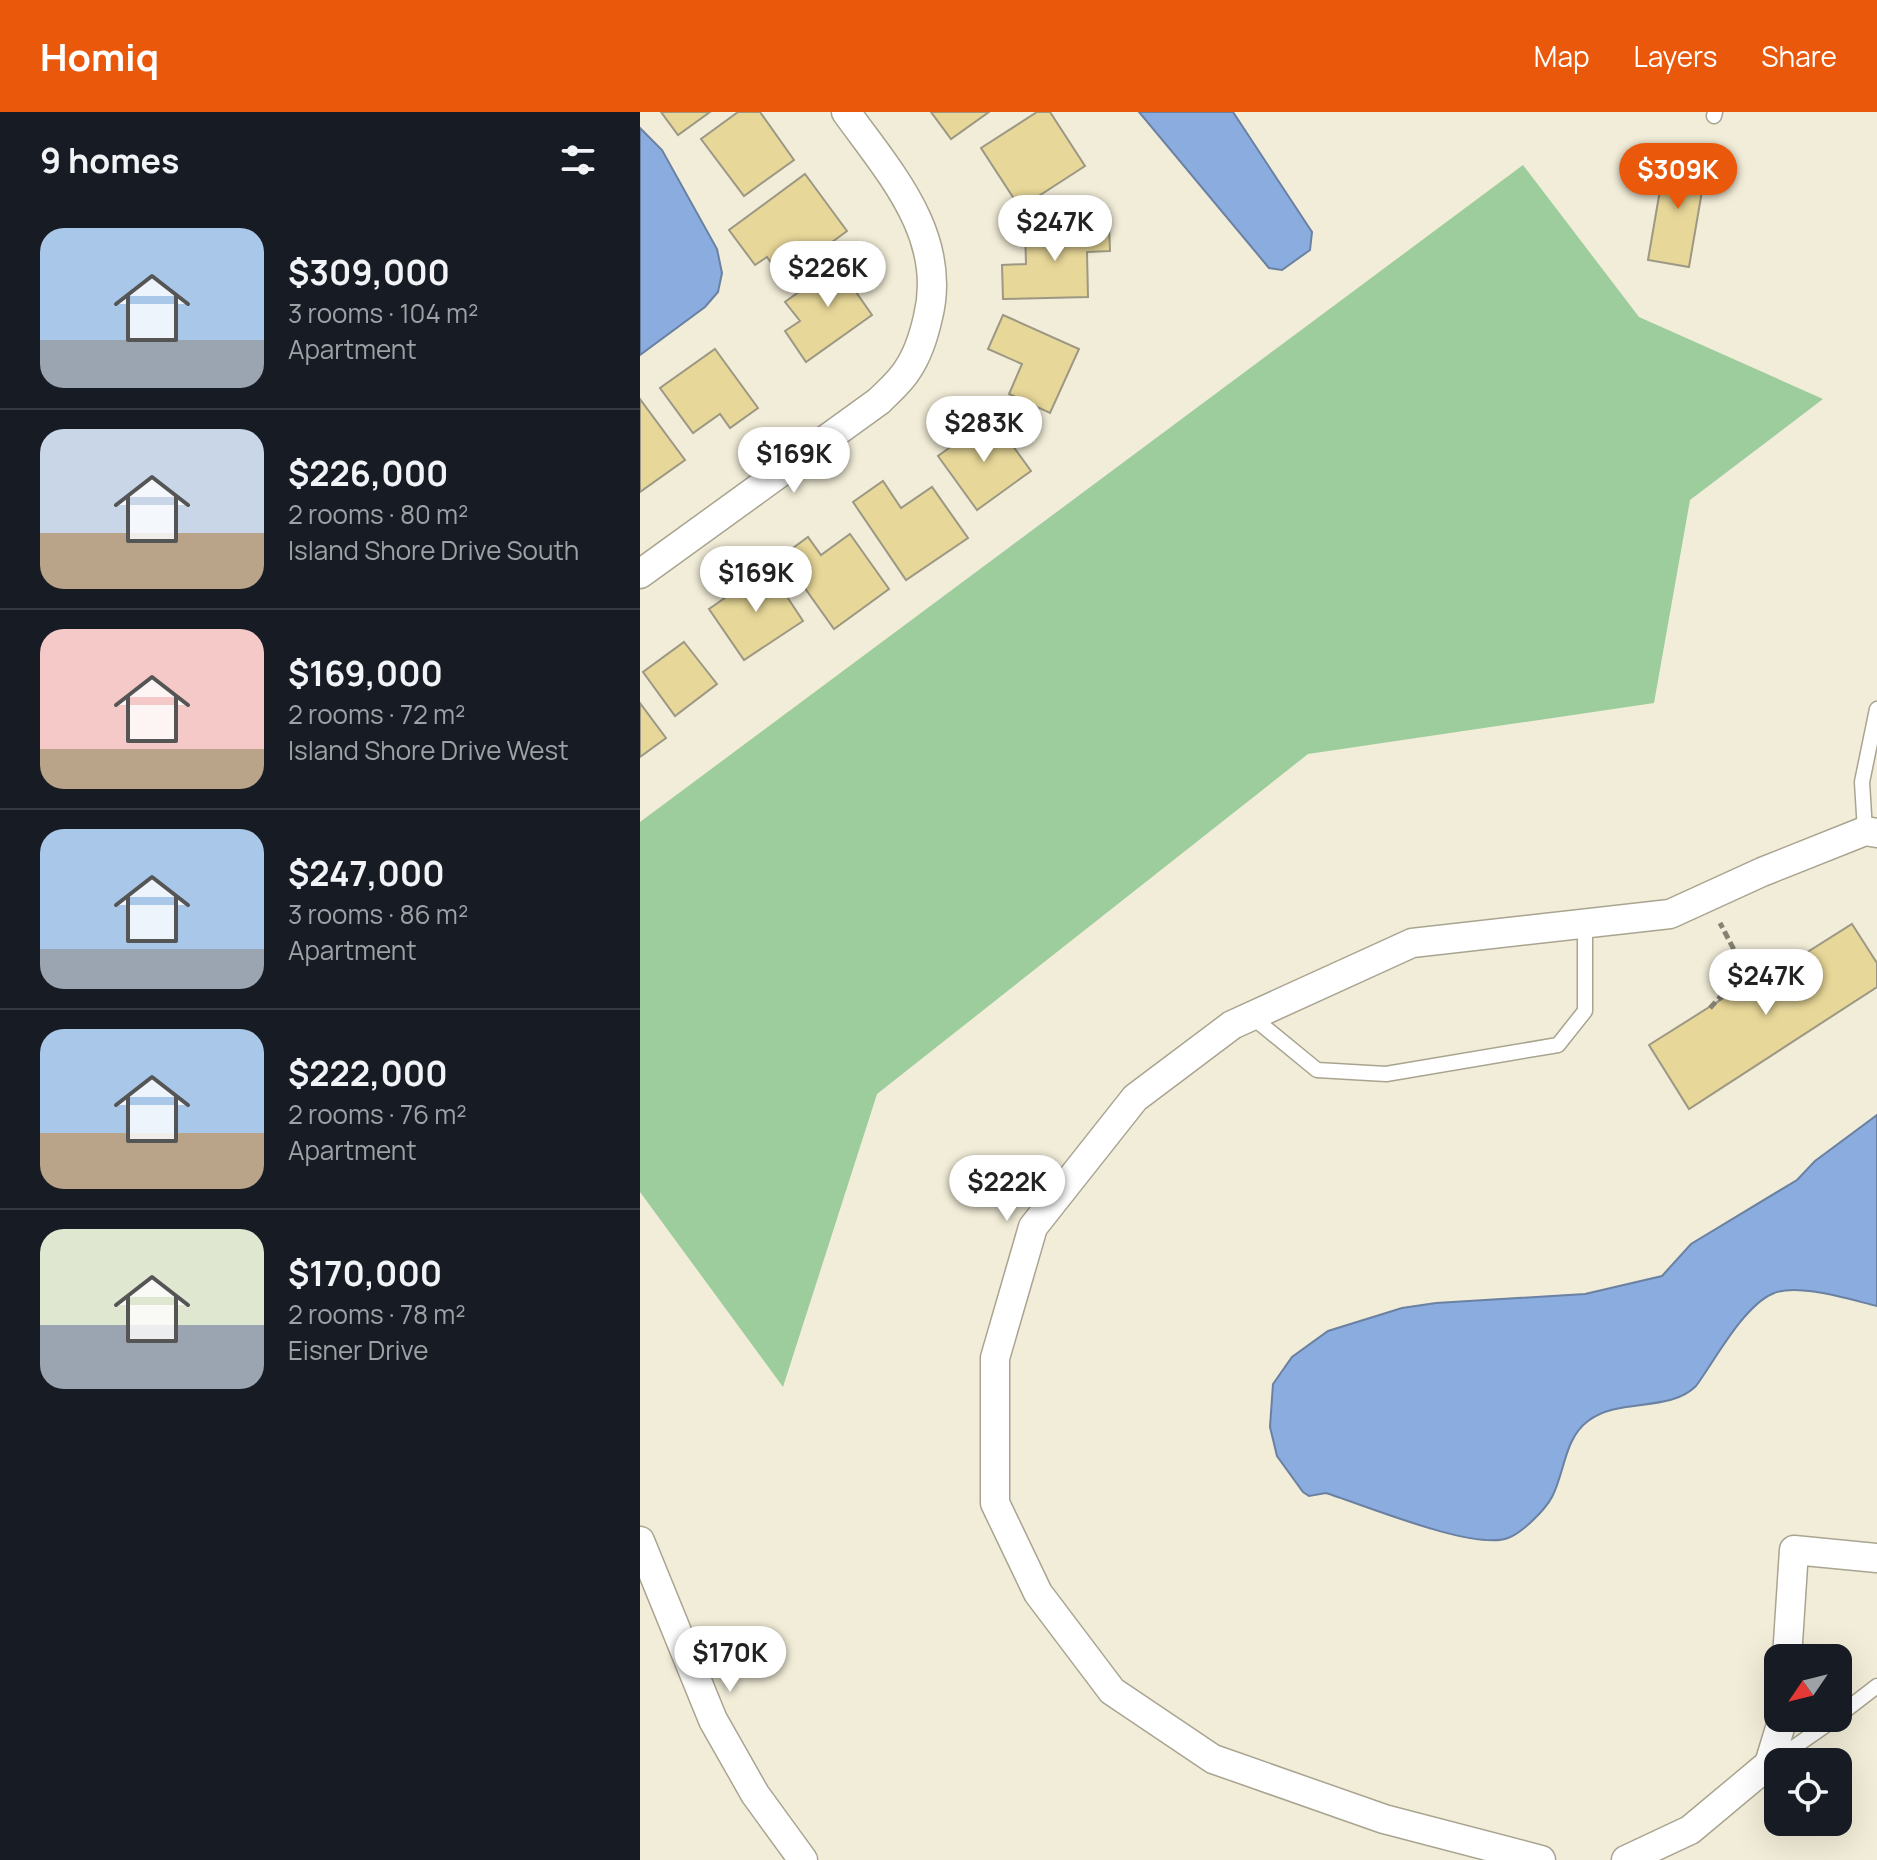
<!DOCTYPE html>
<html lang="en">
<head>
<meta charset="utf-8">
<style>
	body { margin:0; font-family:Manrope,sans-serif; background:#20242c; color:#f1f3f6; height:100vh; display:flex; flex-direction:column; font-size:30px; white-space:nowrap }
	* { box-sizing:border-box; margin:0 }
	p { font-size:26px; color:#9ea1a6 }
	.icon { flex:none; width:44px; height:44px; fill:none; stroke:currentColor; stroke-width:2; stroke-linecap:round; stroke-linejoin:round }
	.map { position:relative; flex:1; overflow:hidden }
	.sheet { display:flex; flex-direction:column; background:#171b24; width:640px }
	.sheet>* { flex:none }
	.needle { width:52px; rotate:235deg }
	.buttons { position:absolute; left:1124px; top:1532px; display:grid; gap:16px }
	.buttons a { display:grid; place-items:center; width:88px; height:88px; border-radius:16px; background:#171b24; box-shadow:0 8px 32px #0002; font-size:40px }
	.price { position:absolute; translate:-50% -68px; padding:0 18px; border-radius:28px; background:#fff; color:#222; font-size:26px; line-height:52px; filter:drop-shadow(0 2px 4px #0008) }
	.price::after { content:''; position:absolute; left:50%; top:48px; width:24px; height:18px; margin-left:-12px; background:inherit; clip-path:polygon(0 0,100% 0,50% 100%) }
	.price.current { background:#ea580c; color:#fff }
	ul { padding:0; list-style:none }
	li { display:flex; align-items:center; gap:24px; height:200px; padding:0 40px }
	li+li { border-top:2px solid #363941 }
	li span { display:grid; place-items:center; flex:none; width:224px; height:160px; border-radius:24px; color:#555 }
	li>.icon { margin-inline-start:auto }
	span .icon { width:96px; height:96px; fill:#fffc; stroke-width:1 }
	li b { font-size:34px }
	h2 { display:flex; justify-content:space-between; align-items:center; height:96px; padding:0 40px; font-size:34px }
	header { display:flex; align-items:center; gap:48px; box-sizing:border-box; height:112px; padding:0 40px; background:#ea580c; color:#fff }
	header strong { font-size:38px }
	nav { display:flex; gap:44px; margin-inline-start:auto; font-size:28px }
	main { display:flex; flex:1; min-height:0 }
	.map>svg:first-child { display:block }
</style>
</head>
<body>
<header>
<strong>Homiq</strong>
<nav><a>Map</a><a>Layers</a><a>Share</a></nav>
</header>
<main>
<section class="sheet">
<h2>9 homes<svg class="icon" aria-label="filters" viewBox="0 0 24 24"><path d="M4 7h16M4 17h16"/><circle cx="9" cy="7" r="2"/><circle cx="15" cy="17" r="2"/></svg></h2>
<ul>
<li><span style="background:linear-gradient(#a9c7e8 70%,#9aa5b1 0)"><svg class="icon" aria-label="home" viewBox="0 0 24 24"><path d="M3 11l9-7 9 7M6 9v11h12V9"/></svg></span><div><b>$309,000</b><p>3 rooms · 104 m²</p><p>Apartment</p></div></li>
<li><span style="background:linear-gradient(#c9d6e8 65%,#b9a48a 0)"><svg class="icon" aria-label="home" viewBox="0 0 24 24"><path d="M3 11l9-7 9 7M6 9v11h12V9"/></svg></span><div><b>$226,000</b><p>2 rooms · 80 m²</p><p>Island Shore Drive South</p></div></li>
<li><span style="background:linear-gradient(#f6c9c9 75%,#b9a48a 0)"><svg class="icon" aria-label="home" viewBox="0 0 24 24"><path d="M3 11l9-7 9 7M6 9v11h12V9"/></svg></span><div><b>$169,000</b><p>2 rooms · 72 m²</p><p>Island Shore Drive West</p></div></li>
<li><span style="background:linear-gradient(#a9c7e8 75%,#9aa5b1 0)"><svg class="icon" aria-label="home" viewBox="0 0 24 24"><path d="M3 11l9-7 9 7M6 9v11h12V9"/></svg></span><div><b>$247,000</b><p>3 rooms · 86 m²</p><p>Apartment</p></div></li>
<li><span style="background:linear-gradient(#a9c7e8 65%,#b9a48a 0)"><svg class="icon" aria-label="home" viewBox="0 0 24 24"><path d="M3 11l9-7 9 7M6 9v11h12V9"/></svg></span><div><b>$222,000</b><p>2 rooms · 76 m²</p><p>Apartment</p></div></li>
<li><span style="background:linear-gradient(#dfe7d0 60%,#9aa5b1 0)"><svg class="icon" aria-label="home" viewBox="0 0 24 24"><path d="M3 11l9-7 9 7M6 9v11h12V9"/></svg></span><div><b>$170,000</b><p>2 rooms · 78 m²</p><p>Eisner Drive</p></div></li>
</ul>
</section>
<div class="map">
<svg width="1237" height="1748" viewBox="0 0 1237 1748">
	<rect width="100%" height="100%" fill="#f2edd8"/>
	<!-- forest -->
	<path fill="#9dcc9d" d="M 883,53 L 999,205 L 1183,287 L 1050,388 L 1014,591 L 668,642 L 237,982 L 143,1275 L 0,1080 L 0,710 Z"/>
	<!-- water -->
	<g fill="#8aacdf" stroke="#6a81a2" stroke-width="2">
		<path d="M 499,0 L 593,0 L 672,120 L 670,138 L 642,158 L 629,156 Z"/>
		<path d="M 0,16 L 22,38 L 77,137 L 82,161 L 78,180 L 65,195 L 0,243 Z"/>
		<path d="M 1237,1003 L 1237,1194 C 1211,1188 1156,1170 1132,1182 C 1103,1195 1075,1248 1056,1274 C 1029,1301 979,1285 948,1309 C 924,1327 925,1360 912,1385 C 905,1398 882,1421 868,1426 C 834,1439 724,1393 686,1381 L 669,1384 L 663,1380 L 637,1344 L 630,1315 L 633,1272 L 652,1245 L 688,1219 L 762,1196 L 796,1191 L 945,1182 L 1022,1164 L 1051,1132 L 1157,1068 L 1175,1049 Z"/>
	</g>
	<!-- building -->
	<g fill="#e7d798" stroke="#9c9884" stroke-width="2">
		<path d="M 21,0 L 70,0 L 38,23 Z"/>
		<path d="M 98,0 L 120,0 L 154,48 L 104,84 L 61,27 Z"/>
		<path d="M 291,0 L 349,0 L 311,27 Z"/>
		<path d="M 397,0 L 410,0 L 445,54 L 380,96 L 341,36 Z"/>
		<path d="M 1026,43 L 1067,50 L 1049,155 L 1008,148 Z"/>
		<path d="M 165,62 L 207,119 L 142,167 L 127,145 L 115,153 L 89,118 Z"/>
		<path d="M 469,114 L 470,139 L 447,140 L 448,185 L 363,187 L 362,153 L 386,152 L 385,117 Z"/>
		<path d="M 208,144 L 228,172 L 216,180 L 232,203 L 166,250 L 145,219 L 160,209 L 145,190 Z"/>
		<path d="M 363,203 L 439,237 L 410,301 L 369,282 L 382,252 L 348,237 Z"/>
		<path d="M 75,237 L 118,296 L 90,316 L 80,302 L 53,321 L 20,276 Z"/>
		<path d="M 0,287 L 45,348 L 0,380 Z"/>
		<path d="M 352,305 L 391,359 L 337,398 L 298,344 Z"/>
		<path d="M 243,369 L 261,396 L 292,375 L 328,426 L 266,468 L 213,390 Z"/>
		<path d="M 210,422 L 249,477 L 194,517 L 142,444 L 168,425 L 181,443 Z"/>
		<path d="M 128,456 L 163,509 L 104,548 L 69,497 Z"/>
		<path d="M 44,530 L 77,572 L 35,604 L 3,560 Z"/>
		<path d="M 0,591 L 26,626 L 0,645 Z"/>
		<path d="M 1212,812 L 1237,851 L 1237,875 L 1049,997 L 1009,933 L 1090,882 L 1093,887 Z"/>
	</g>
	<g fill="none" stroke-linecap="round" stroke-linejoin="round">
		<defs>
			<g id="service">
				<path d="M 1074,4 L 1075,0"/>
				<path d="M 1225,719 L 1222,670 L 1237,597"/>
				<path d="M 611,904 L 677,958 L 746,962 L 918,933 L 945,899 L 945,812"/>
				<path d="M 1198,1604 L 1237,1574"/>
				<path d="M 1134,1649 L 1196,1606"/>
			</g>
			<g id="minor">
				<path d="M 0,462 L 239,289 C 249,279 261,269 268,257 C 278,242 284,223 288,205 C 308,124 250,61 206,0"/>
				<path d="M 0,1429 L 73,1608 L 115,1682 L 163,1748"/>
				<path d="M 1147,1546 L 1154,1438 L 1237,1446"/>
				<path d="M 901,1748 L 744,1707 L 573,1647 L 472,1579 L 398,1481 L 355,1391 L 355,1246 L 393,1115 L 495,986 L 592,913 L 772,831 L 1030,802 L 1122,760 L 1225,719 L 1237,721"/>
				<path d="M 986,1748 L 1050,1718 L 1129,1652 L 1143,1606"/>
			</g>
		</defs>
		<!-- service casing -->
		<use href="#service" stroke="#a9a490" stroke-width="17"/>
		<!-- minor casing -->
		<use href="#minor" stroke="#a9a490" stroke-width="31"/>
		<!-- path -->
		<path stroke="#858173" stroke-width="5" stroke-dasharray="8 4" stroke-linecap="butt" d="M 1070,896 L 1098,866 L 1101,851 L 1080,811"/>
		<!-- service -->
		<use href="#service" stroke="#fff" stroke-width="14"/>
		<!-- minor -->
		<use href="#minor" stroke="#fff" stroke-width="28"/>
	</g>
</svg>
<div class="buttons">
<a><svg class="needle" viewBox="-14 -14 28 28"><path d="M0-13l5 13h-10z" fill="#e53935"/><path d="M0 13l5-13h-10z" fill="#9ea1a6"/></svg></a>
<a><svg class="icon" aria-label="locate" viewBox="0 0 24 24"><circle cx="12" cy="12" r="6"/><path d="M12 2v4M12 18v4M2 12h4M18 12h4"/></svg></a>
</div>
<b class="price current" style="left:1038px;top:99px">$309K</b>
<b class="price" style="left:415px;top:151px">$247K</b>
<b class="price" style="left:188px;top:197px">$226K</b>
<b class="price" style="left:344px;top:352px">$283K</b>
<b class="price" style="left:154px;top:383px">$169K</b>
<b class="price" style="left:116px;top:502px">$169K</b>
<b class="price" style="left:1126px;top:905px">$247K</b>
<b class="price" style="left:367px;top:1111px">$222K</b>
<b class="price" style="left:90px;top:1582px">$170K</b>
</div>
</main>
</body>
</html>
